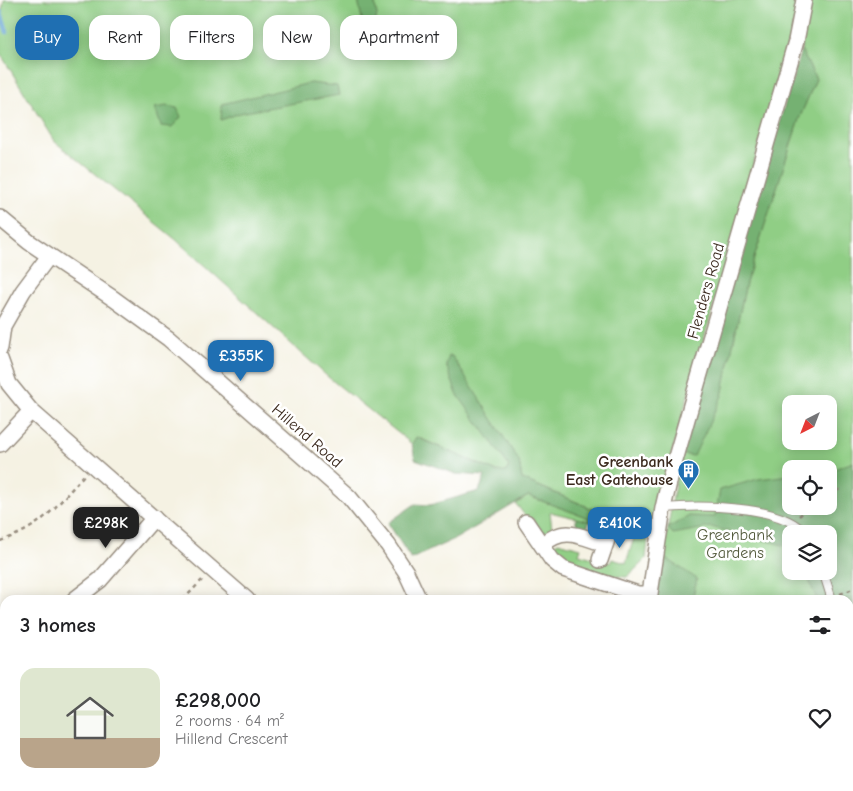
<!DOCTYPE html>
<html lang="en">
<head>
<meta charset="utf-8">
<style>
	body { margin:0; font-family:"Comic Neue",sans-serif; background:#f6f6f6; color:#202124; height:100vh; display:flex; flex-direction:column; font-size:19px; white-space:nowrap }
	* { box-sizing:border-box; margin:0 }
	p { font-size:16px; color:#757577 }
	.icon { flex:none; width:28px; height:28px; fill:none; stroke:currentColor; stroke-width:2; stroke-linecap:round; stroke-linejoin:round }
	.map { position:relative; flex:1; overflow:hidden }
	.side { position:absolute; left:0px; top:595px; width:854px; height:196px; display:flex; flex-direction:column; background:#fff; border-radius:15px 15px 0 0; box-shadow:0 2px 12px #0003 }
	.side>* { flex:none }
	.banner { position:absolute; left:15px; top:15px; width:500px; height:45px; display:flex; gap:10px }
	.needle { width:32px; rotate:222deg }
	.fabs { position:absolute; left:782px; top:395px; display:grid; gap:10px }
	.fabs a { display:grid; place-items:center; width:55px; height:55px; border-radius:10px; background:#fff; box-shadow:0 2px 12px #0003; font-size:25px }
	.price { position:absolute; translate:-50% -42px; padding:0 11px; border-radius:10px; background:#1f6fb2; color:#fff; font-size:16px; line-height:32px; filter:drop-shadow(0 1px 2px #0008) }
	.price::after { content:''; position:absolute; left:50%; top:30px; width:15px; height:11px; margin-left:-8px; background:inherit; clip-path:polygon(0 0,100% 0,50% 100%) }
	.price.active { background:#222; color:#fff }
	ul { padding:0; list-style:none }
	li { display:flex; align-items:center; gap:15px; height:125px; padding:0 20px }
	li+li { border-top:1px solid #e0e0e0 }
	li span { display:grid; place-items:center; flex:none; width:140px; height:100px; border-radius:15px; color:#555 }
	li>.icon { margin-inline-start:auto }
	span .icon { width:60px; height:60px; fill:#fffc; stroke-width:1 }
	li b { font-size:21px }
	h2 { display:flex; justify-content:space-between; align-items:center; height:60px; padding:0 20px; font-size:21px }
	.chip { padding:0 18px; border-radius:15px; background:#fff; box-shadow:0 2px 12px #0003; font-size:18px; line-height:45px }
	.chip.active { background:#1f6fb2; color:#fff }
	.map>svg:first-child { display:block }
</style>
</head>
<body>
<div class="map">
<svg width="853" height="791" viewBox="0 0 853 791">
	<rect width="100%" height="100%" fill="#fff"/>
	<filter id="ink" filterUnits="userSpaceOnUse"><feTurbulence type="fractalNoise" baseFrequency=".02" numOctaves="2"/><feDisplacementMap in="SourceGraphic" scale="10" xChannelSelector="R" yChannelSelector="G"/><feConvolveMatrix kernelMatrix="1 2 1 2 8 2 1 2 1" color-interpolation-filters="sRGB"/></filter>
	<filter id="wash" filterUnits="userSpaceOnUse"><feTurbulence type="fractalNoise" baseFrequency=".0096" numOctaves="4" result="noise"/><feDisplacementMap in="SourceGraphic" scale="20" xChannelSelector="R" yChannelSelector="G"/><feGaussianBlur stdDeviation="1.12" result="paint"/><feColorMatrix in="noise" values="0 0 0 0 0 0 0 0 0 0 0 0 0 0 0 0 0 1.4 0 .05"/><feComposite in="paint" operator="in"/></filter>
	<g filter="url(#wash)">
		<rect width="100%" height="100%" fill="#f5f2e3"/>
		<!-- green -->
		<g fill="#90ce85" stroke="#667c52" fill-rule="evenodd">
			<path d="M 4,0 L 358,0 L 364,27 L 373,30 L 377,15 L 374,0 L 797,0 L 796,14 L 650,530 L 617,519 L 522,479 L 519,461 L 492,422 L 493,442 L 509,466 L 506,472 L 495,471 L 417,437 L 412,444 L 328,377 L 175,239 L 54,141 L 0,53 L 0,22 Z"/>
			<path d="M 811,0 L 853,0 L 853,791 L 640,791 L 640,786 L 849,786 L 849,600 L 656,600 L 680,454 L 722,396 L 746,283 L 799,119 L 816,79 L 801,50 ZM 791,404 L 829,404 L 829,441 L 791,441 ZM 791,469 L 829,469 L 829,506 L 791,506 ZM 791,534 L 829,534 L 829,571 L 791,571 Z"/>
			<path d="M 528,496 L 589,518 L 588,521 L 550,512 L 552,529 L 543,533 L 533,519 L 527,518 L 516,504 Z"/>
			<path d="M 635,535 L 648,540 L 646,559 L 627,577 C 603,577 574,564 554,550 L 554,545 L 558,542 L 581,548 L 579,554 L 610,563 L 612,559 L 626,563 Z"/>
		</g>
		<!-- forest -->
		<g fill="#74b172" stroke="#586e48">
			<path d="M 358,0 L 374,0 L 377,15 L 373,30 L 364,28 Z"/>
			<path d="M 801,50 L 816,79 L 799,119 L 746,283 L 722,396 L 694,456 L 680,454 Z"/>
			<path d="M 310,83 L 337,86 L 339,95 L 240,113 L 221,120 L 222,104 Z"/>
			<path d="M 167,106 L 177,108 L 181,117 L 172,127 L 161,126 L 155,108 Z"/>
			<path d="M 449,356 L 452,356 L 519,461 L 522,479 L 616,519 L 650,530 L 648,539 L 610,526 L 602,527 L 589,522 L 585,534 L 576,523 L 576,518 L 588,521 L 589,518 L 528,496 L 457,538 L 411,559 L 388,523 L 415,504 L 430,505 L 479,491 L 485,476 L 456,474 L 415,459 L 412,444 L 416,437 L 495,471 L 506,472 L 509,466 L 457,394 L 446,365 Z"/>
			<path d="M 853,462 L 853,733 L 849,736 L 849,600 L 817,600 L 805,571 L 829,571 L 829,534 L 791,534 L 791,547 L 711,527 L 673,534 L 668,528 L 689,516 L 715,517 L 720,490 L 758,479 L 791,475 L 791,506 L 829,506 L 829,471 Z"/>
			<path d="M 663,556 L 697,579 L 692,600 L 656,600 Z"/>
			<path d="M 853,778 L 853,791 L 821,791 L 832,786 L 849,786 L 849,779 Z"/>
			<path d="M 640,786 L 782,786 L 770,791 L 640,791 Z"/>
		</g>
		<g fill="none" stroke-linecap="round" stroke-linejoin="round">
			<!-- stream -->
			<path stroke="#61a1d3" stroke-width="4.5" d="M 0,11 L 7,32"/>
		</g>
	</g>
	<g filter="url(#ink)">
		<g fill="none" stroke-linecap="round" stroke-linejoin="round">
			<defs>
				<g id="lane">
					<path d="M 663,508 C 697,505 783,504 805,534"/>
					<path d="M 823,571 L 832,600"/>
					<path d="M 849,616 L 853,615"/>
					<path d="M 849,663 L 853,680"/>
				</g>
				<g id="street">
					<path d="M 0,218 L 29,242 L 114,299 L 169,339 L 349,497 L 388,545 L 406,572 L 419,600"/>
					<path d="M 0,348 L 3,326 L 23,291 L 49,256"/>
					<path d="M 0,359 L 9,384 L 31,411 L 247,600"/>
					<path d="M 0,444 L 31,411"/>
					<path d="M 526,522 L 552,560 L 563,569 L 638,594 L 650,594"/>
					<path d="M 542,545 C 565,526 579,536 605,544"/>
					<path d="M 600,560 L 611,528"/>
					<path d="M 74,600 L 100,580 L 154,518"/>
					<path d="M 649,600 L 663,508 L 670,478 L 796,41 L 804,0"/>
					<path d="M 0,626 L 5,625"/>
					<path d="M 23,786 L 24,791"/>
					<path d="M 186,786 L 188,791"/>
					<path d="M 302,786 L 302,791"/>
					<path d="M 0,787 L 5,786"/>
					<path d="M 447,791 L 447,786"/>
					<path d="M 635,791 L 635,786"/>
				</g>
			</defs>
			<!-- lane casing -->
			<use href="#lane" stroke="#988e80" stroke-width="10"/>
			<!-- street casing -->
			<use href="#street" stroke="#988e80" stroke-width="18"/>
			<!-- path -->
			<g stroke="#988e80" stroke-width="2.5" stroke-dasharray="4 4" stroke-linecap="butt">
				<path d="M 829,495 L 840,489"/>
				<path d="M 799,516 L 811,506"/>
				<path d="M 0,541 C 41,528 56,507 84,475"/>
				<path d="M 840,594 L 853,589"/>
				<path d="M 183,600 L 202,580"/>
				<path d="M 0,705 L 5,704"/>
			</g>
			<!-- lane -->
			<use href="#lane" stroke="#fff" stroke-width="8"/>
			<!-- street -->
			<use href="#street" stroke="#fff" stroke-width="15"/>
		</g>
	</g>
	<!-- icons -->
	<defs>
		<symbol id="building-pin" viewBox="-11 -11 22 30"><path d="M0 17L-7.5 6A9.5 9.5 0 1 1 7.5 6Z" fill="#1f6fb2" stroke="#fff"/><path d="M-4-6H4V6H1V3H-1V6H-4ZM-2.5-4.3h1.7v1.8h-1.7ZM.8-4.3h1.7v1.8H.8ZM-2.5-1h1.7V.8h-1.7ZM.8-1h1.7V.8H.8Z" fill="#fff"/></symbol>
	</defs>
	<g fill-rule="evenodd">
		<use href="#building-pin" x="676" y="458" width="25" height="34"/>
	</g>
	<g text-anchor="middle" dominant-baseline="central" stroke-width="5" stroke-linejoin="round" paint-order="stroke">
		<!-- street labels -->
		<g font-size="16" fill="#3b2a1e" stroke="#fff">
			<text transform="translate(706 291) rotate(-74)">Flenders Road</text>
			<text transform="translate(307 436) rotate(41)">Hillend Road</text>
		</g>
		<!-- poi labels -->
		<g font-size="16" font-weight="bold" fill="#3b2a1e" stroke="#fff" text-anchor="end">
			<text x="673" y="462">Greenbank<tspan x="673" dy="18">East Gatehouse</tspan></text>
		</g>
		<!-- park labels -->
		<g font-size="16" fill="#545b3d" stroke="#fff">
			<text x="735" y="535">Greenbank<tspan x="735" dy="18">Gardens</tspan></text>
		</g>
	</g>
</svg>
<div class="fabs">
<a><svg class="needle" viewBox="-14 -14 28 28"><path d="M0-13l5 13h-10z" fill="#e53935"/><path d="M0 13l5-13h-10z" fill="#757577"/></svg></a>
<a><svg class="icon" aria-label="locate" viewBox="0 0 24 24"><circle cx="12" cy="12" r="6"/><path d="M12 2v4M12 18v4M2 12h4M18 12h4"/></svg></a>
<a><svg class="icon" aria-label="layers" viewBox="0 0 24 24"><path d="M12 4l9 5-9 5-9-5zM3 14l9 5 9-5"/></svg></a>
</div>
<b class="price" style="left:241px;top:382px">£355K</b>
<b class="price active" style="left:106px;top:549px">£298K</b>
<b class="price" style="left:620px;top:549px">£410K</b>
<div class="banner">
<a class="chip active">Buy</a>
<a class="chip">Rent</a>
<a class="chip">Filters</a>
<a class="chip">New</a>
<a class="chip">Apartment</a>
</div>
<section class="side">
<h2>3 homes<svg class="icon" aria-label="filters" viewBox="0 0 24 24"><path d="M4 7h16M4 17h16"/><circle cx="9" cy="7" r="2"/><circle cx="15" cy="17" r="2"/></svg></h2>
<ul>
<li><span style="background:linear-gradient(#dfe7d0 70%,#b9a48a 0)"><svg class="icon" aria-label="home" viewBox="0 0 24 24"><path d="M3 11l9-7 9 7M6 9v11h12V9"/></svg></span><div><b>£298,000</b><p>2 rooms · 64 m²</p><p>Hillend Crescent</p></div><svg class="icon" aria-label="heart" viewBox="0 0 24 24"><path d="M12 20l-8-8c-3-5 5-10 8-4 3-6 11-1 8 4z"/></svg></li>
</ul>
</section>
</div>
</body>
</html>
